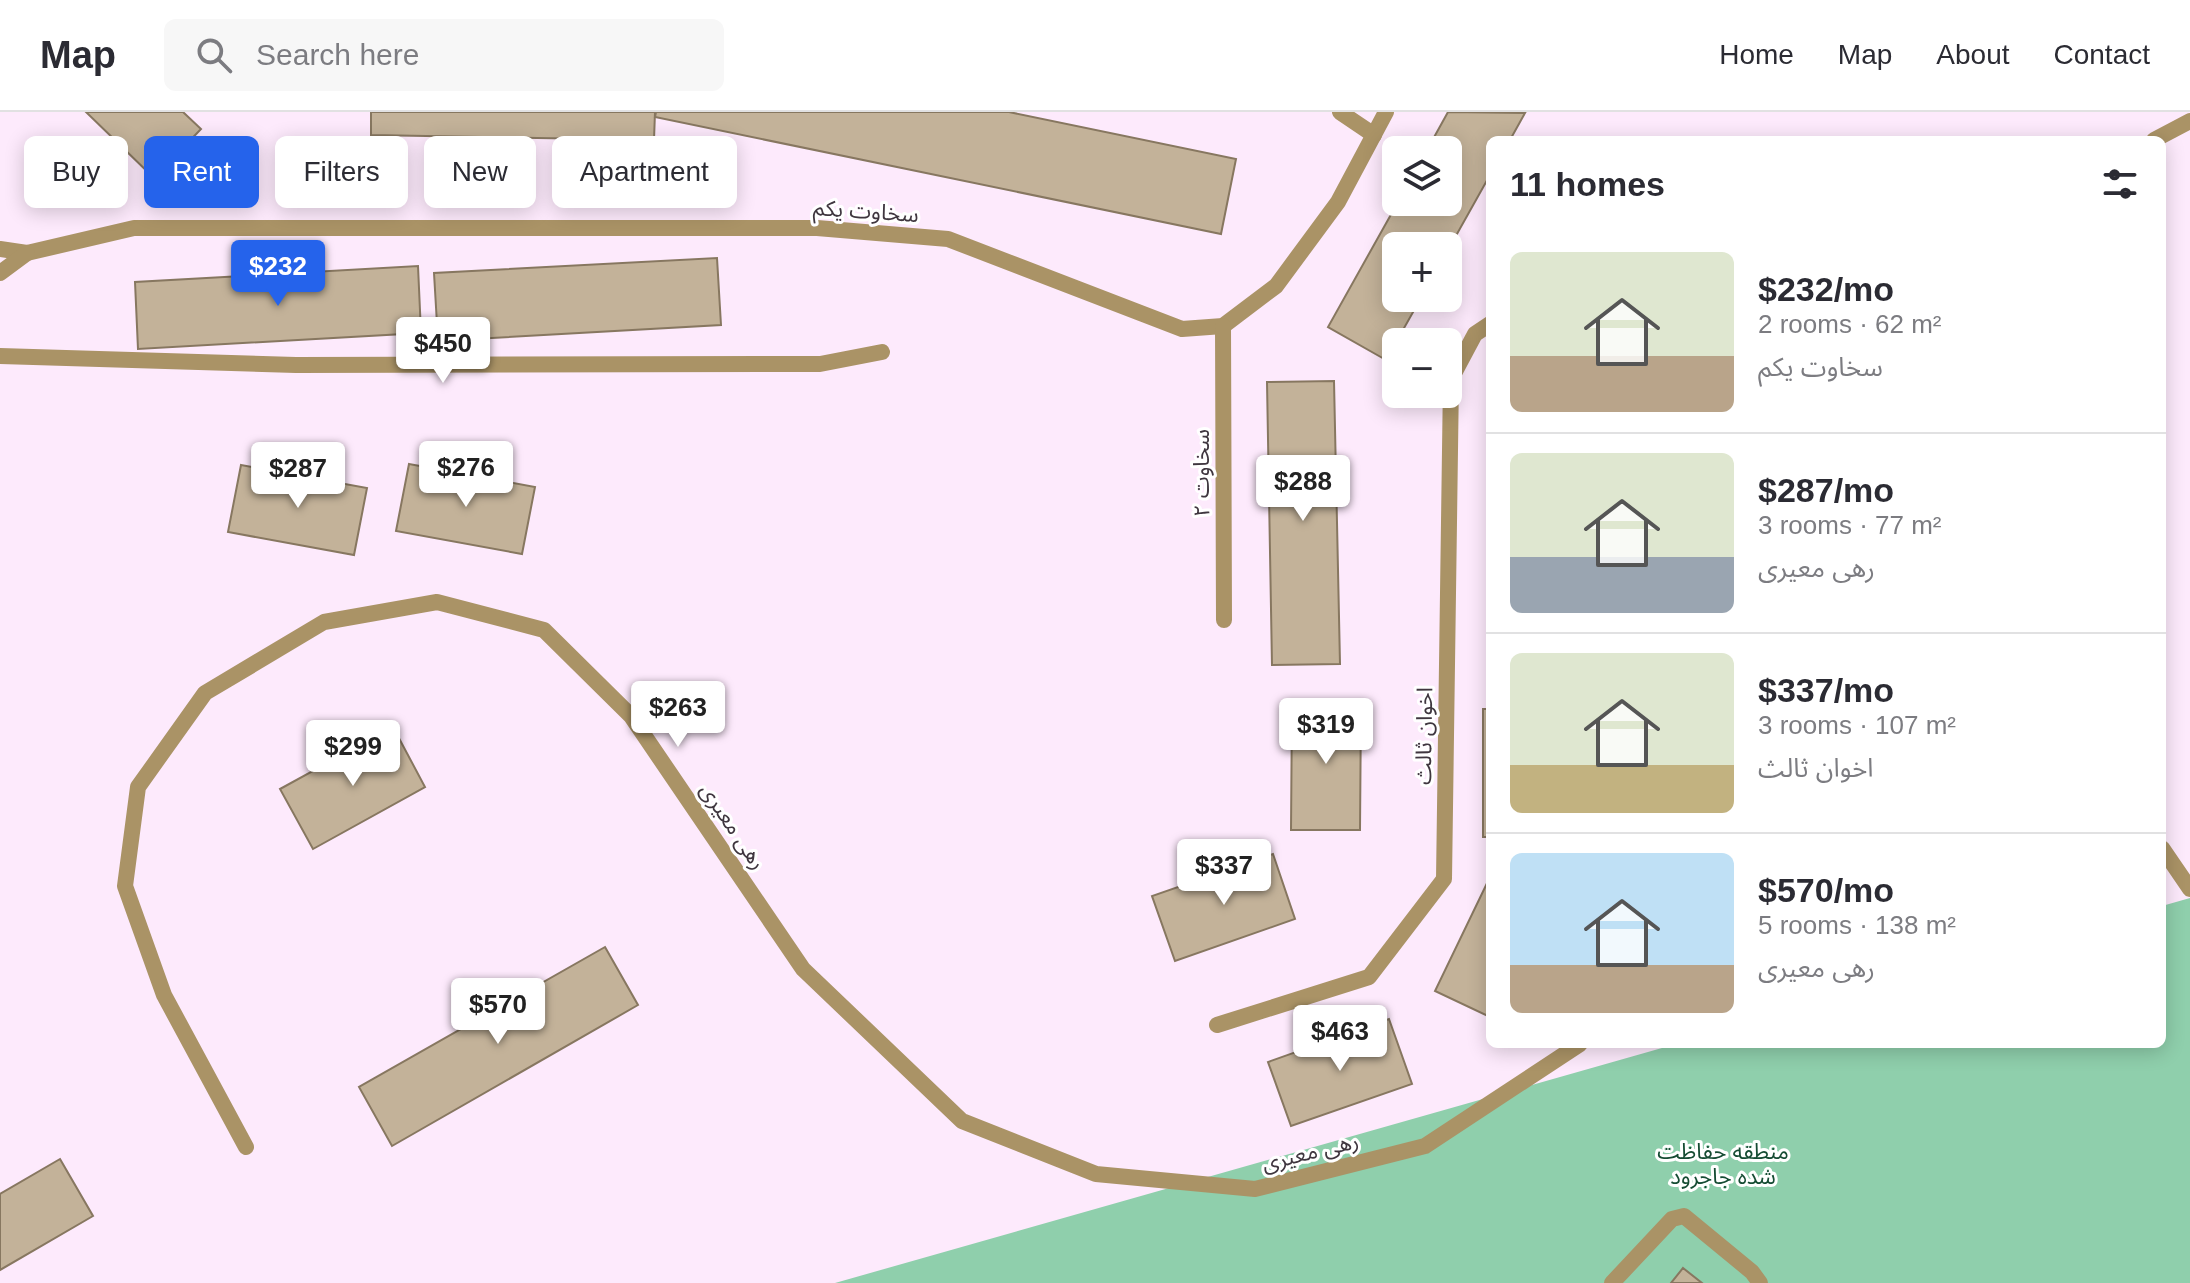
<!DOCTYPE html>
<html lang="en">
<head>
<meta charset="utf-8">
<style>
	body { margin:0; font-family:Arial,"Noto Sans Arabic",sans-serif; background:#f7f7f7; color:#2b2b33; height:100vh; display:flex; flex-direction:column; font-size:30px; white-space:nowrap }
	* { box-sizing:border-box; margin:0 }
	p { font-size:26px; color:#7c7c81 }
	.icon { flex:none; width:44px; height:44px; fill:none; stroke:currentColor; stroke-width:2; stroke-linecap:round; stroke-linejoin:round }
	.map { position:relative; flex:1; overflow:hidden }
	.side { position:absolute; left:1486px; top:24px; width:680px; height:912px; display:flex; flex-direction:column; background:#fff; border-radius:12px; box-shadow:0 4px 20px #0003 }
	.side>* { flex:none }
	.top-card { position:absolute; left:24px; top:24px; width:760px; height:72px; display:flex; gap:16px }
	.buttons { position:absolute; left:1382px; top:24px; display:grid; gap:16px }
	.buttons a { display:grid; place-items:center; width:80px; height:80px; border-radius:12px; background:#fff; box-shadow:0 4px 20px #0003; font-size:40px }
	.price { position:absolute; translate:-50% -68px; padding:0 18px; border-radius:8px; background:#fff; color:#222; font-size:26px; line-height:52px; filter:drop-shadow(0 2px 4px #0008) }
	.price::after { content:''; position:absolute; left:50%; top:48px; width:24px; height:18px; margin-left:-12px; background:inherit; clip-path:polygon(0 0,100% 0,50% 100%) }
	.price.selected { background:#2563eb; color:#fff }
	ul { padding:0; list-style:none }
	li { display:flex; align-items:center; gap:24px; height:200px; padding:0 24px }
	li+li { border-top:2px solid #e1e1e2 }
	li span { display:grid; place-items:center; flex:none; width:224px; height:160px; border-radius:12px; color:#555 }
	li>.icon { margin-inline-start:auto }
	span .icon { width:96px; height:96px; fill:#fffc; stroke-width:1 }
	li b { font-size:34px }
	h2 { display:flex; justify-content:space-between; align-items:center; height:96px; padding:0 24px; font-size:34px }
	.pill { padding:0 28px; border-radius:12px; background:#fff; box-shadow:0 4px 20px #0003; font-size:28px; line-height:72px }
	.pill.selected { background:#2563eb; color:#fff }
	header { display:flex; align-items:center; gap:48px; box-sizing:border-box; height:112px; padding:0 40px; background:#fff; border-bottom:2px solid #e1e1e2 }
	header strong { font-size:38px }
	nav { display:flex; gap:44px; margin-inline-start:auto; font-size:28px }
	.search { width:560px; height:72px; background:#f7f7f7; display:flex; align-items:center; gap:20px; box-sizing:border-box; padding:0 28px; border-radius:12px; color:#7c7c81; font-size:30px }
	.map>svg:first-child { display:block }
</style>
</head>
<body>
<header>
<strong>Map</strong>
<div class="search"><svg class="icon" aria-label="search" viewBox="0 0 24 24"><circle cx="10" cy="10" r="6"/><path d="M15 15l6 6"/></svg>Search here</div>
<nav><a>Home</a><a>Map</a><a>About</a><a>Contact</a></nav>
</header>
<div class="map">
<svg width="2190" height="1171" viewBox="0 0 2190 1171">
	<rect width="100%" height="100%" fill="#fdeafc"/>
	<!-- green -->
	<path fill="#8fcfac" d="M 2190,786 L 2190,1171 L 835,1171 L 1676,932 L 2162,932 L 2162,794 Z"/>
	<!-- building -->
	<g fill="#c3b299" stroke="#877760" stroke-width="2">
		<path d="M 86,0 L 183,0 L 201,17 L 154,66 Z"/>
		<path d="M 371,0 L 655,0 L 654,28 L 371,23 Z"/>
		<path d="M 656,0 L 1009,0 L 1236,47 L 1221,122 L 655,5 Z"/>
		<path d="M 1448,0 L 1525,1 L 1510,28 L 1490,28 L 1490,63 L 1448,138 L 1448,134 L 1396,134 L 1396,186 L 1421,186 L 1386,248 L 1328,215 L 1398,90 L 1448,90 L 1448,38 L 1427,38 Z"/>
		<path d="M 717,146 L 721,213 L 438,229 L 434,161 Z"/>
		<path d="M 418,154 L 421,221 L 138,237 L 135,170 Z"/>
		<path d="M 1334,269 L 1340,552 L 1272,553 L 1267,270 Z"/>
		<path d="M 409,352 L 535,375 L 522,442 L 396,419 Z"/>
		<path d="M 241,353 L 367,376 L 354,443 L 228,420 Z"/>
		<path d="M 1361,590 L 1360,718 L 1291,718 L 1292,591 Z"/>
		<rect x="1483" y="597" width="7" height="128"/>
		<path d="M 393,615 L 425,675 L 313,737 L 280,677 Z"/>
		<path d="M 1273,742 L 1295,807 L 1175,849 L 1152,784 Z"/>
		<path d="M 1490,765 L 1490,905 L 1435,879 Z"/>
		<path d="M 605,835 L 638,893 L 392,1034 L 359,975 Z"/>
		<path d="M 1389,907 L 1412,972 L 1291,1014 L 1268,950 Z"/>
		<path d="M 60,1047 L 93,1104 L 0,1158 L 0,1082 Z"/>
		<path d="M 1683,1156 L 1702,1171 L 1671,1171 Z"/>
	</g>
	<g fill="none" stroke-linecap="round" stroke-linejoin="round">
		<!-- street -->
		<g stroke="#aa9366" stroke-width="16">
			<path d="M 1340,0 L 1374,23"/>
			<path d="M 2154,28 L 2190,9"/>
			<path d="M 0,137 L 27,141 L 134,116 L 817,116 L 948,127 L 1182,217 L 1223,214 L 1276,174 L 1338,90 L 1386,0"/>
			<path d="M 0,161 L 27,141"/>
			<path d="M 1223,214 L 1224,508"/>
			<path d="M 0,244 L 296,253 L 820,252 L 882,240"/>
			<path d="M 2162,736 L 2190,777"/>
			<path d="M 1217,913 L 1369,865 L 1444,767 L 1451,267 L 1475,222 L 1490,212"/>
			<path d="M 246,1035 L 164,883 L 125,774 L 138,675 L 205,581 L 324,510 L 437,490 L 544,518 L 631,604 L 803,857 L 962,1009 L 1096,1062 L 1255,1077 L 1425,1034 L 1580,932"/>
			<path d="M 1612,1171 L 1672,1107 L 1684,1104 L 1752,1160 L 1760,1171"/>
		</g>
	</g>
	<g text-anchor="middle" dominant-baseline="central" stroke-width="6" stroke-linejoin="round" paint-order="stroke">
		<!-- street labels -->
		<g font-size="22" fill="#3f363f" stroke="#fff">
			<text transform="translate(866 99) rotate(4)">سخاوت یکم</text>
			<text transform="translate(1201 361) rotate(-90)">سخاوت ۲</text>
			<text transform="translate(1424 624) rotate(-89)">اخوان ثالث</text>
			<text transform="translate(733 714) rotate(56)">رهی معیری</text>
			<text transform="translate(1310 1040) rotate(-14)">رهی معیری</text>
		</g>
		<!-- park labels -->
		<g font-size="22" fill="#154c33" stroke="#fff">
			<text x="1723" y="1039">منطقه حفاظت<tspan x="1723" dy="25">شده جاجرود</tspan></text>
		</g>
	</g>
</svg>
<div class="buttons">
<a><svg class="icon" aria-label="layers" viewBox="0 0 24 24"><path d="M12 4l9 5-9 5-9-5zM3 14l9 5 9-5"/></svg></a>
<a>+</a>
<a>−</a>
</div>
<b class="price selected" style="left:278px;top:196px">$232</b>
<b class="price" style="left:443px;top:273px">$450</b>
<b class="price" style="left:466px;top:397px">$276</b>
<b class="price" style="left:298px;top:398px">$287</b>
<b class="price" style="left:1303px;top:411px">$288</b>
<b class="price" style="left:678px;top:637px">$263</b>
<b class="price" style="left:1326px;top:654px">$319</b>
<b class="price" style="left:353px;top:676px">$299</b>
<b class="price" style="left:1224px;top:795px">$337</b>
<b class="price" style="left:498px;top:934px">$570</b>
<b class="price" style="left:1340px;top:961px">$463</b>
<div class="top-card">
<a class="pill">Buy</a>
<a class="pill selected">Rent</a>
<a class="pill">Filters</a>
<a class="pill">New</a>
<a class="pill">Apartment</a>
</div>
<section class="side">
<h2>11 homes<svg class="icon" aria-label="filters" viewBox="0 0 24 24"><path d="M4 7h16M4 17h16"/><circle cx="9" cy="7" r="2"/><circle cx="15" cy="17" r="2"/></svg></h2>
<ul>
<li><span style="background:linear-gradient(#dfe7d0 65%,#b9a48a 0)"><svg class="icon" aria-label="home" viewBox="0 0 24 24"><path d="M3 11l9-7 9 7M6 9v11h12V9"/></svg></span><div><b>$232/mo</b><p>2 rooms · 62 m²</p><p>سخاوت یکم</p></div></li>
<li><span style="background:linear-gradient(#dfe7d0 65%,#9aa5b1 0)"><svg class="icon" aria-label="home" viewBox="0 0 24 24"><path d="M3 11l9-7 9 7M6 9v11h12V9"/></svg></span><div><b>$287/mo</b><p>3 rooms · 77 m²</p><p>رهی معیری</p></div></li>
<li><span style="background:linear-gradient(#dfe7d0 70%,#c2b280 0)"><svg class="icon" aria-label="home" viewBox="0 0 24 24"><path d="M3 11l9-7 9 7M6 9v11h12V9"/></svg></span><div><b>$337/mo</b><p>3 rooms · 107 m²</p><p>اخوان ثالث</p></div></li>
<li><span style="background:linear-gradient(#bfe0f5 70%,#b9a48a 0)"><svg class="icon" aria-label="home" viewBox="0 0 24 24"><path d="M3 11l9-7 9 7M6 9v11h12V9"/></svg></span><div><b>$570/mo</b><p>5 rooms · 138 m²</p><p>رهی معیری</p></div></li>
</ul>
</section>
</div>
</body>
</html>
